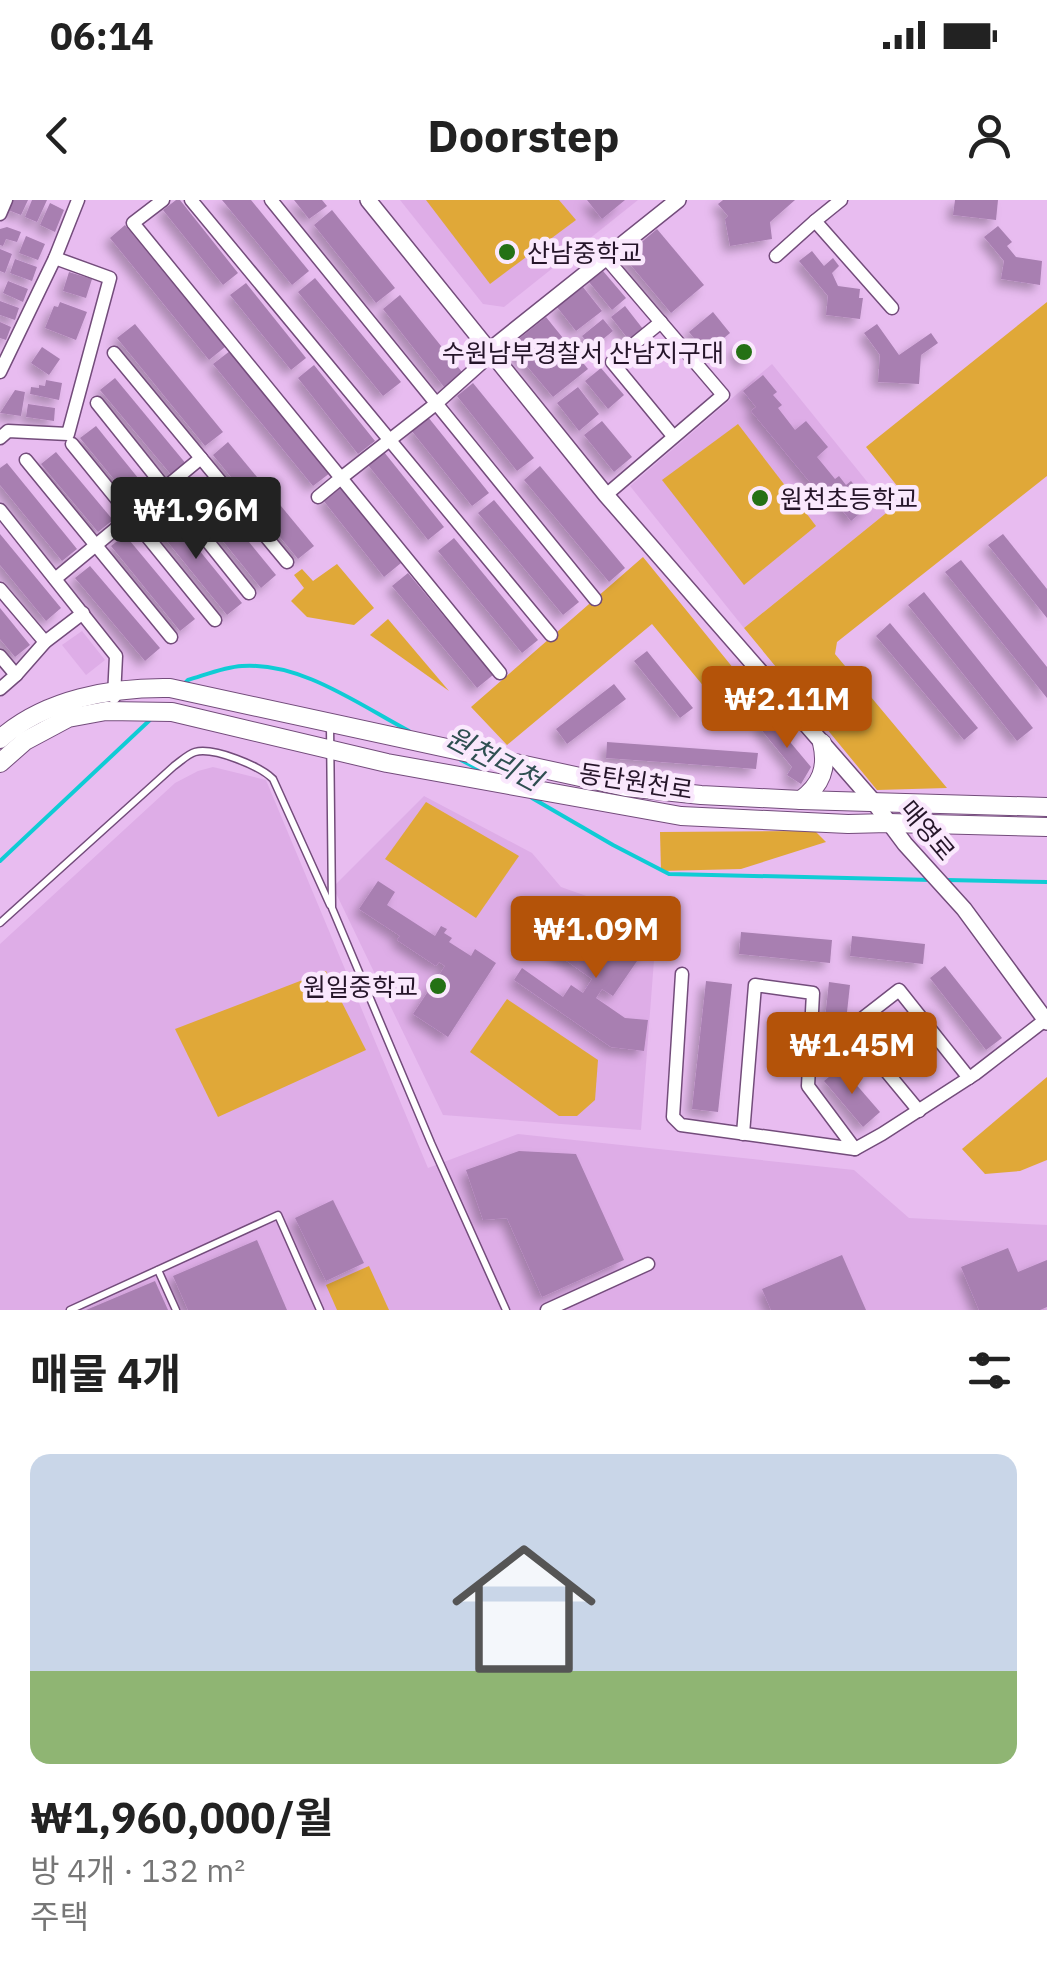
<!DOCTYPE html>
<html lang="ko">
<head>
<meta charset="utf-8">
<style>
	body { margin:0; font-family:"IBM Plex Sans","Noto Sans KR",sans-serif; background:#f2f2f2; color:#222; height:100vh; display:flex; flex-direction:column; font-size:38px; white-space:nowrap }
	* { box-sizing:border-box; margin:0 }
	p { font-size:32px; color:#767676 }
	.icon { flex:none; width:55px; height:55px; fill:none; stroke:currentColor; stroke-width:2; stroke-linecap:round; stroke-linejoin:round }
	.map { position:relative; height:1110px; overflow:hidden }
	.panel { display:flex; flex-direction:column; background:#fff; flex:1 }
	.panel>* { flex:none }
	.price { position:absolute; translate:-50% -85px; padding:0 22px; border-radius:10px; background:#b45309; color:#fff; font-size:32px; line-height:65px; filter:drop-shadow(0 2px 5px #0008) }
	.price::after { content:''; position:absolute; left:50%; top:60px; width:30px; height:22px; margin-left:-15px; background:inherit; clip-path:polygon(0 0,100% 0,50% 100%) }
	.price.on { background:#222; color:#fff }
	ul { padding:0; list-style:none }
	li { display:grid; align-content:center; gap:20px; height:530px; padding:0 30px }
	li+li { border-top:2px solid #e0e0e0 }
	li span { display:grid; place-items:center; height:310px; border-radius:20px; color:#555 }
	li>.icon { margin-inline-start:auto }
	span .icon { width:180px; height:180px; fill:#fffc; stroke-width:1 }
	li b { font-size:42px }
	h2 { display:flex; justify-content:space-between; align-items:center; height:120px; padding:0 30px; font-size:42px }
	.status { display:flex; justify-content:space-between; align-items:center; height:70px; padding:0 50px; background:#fff; direction:ltr }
	.status svg { height:28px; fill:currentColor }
	header { display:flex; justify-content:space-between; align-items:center; height:130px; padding:0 30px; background:#fff; font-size:45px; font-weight:800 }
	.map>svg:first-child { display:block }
</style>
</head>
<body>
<div class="status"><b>06:14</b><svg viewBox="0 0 49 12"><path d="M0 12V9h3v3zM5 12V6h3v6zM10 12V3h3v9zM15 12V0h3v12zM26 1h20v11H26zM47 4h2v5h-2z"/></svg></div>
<header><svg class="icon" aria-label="back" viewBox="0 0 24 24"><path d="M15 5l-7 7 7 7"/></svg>Doorstep<svg class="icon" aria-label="person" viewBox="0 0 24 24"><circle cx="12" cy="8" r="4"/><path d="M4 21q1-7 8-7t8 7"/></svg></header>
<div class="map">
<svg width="1047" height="1110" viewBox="0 0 1047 1110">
	<defs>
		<filter id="shadow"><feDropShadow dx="-6" dy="6" stdDeviation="5" flood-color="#0004"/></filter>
	</defs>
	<rect width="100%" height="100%" fill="#e8bcf0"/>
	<!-- built -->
	<g fill="#deade7">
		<path d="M 400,0 L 638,0 L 504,107 L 483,104 Z"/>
		<path d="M 772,164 L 890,310 L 744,428 L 630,286 Z"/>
		<path d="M 82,431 L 105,460 L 86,475 L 62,445 Z"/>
		<path d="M 213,567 L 266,580 L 428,968 L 518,934 L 854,970 L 909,1018 L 1047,1025 L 1047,1110 L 0,1110 L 0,744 L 175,583 L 198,571 Z"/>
		<path d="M 424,596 L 532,653 L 561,687 L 657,721 L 641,930 L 443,915 L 333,687 Z"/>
	</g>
	<!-- green -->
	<g fill="#e0a838">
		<path d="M 426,0 L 559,0 L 576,20 L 490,84 Z"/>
		<path d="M 1047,102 L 1047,276 L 837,442 L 835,454 L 947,588 L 877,590 L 744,428 L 906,297 L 866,247 Z"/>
		<path d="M 738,224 L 816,326 L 744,385 L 662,280 Z"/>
		<path d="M 643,357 L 751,490 L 725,512 L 652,424 L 507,545 L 471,507 Z"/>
		<path d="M 337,364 L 374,408 L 354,425 L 307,417 L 291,401 L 304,388 L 294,375 L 302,369 L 313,381 Z"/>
		<path d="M 388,419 L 449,491 L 370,435 Z"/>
		<path d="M 426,602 L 519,656 L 476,718 L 385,659 Z"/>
		<path d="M 815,631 L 826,642 L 741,669 L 661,671 L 660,632 Z"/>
		<path d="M 326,771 L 366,850 L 218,917 L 175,829 Z"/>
		<path d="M 507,799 L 598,860 L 595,900 L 577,916 L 559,916 L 470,852 Z"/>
		<path d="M 1047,877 L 1047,960 L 1020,971 L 985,974 L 962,949 Z"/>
		<path d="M 369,1066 L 389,1110 L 337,1110 L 326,1085 Z"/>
	</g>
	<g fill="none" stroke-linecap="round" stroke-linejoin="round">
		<!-- stream -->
		<g stroke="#0fccd5" stroke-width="4">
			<path d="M 183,485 L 188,480 C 205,475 224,467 242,466 C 301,462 358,504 409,531"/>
			<path d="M 461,560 L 484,572"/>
			<path d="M 532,598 L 613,645 L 669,674 L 932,680"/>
			<path d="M 0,661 L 152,518"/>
			<path d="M 947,680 L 1047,682"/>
		</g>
	</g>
	<!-- building -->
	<g fill="#a87fb1" filter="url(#shadow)">
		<path d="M 12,0 L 28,0 L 21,15 L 8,10 Z"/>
		<path d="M 32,0 L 47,0 L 37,22 L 25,17 Z"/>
		<path d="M 176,0 L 180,0 L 238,73 L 223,85 L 163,10 Z"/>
		<path d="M 222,0 L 251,0 L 309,71 L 292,85 Z"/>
		<path d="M 294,0 L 322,0 L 327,6 L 309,19 Z"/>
		<path d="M 587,0 L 625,0 L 602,19 Z"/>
		<path d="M 723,0 L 795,0 L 770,22 L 772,39 L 730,46 L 725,19 L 728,16 L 718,4 Z"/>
		<path d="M 955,0 L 998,0 L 996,20 L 953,15 Z"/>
		<path d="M 50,3 L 64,10 L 55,32 L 40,25 Z"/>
		<path d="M 332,10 L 395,88 L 376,103 L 314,25 Z"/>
		<path d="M 125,25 L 225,147 L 209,160 L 110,38 Z"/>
		<path d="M 998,26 L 1012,42 L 1007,46 L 1016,57 L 1042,61 L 1040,85 L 1001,79 L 1004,61 L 984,37 Z"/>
		<path d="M 7,27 L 21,32 L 17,42 L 6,39 L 3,46 L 0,45 L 0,29 Z"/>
		<path d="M 657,29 L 704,85 L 671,113 L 624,57 Z"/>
		<path d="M 26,36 L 45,44 L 38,60 L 19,53 Z"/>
		<path d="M 0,49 L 12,54 L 5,73 L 0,71 Z"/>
		<path d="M 812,51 L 824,66 L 833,58 L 839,66 L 832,73 L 838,86 L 860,89 L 859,98 L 863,98 L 860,119 L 826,115 L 828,96 L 799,61 Z"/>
		<path d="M 15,59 L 37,67 L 32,81 L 10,73 Z"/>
		<path d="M 603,71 L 626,98 L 612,110 L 589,82 Z"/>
		<path d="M 69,72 L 92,79 L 86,98 L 63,91 Z"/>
		<path d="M 315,78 L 401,182 L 383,196 L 298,92 Z"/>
		<path d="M 8,81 L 28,89 L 23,102 L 3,93 Z"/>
		<path d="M 246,83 L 306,158 L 291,170 L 230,95 Z"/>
		<path d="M 583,87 L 602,111 L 576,131 L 557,107 Z"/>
		<path d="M 400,95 L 462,172 L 444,187 L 383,109 Z"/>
		<path d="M 0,101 L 19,108 L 15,120 L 0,115 Z"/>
		<path d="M 60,102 L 87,112 L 76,140 L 45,128 L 54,106 L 58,107 Z"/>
		<path d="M 625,106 L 643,129 L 629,140 L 611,117 Z"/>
		<path d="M 713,112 L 730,133 L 706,153 L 689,132 Z"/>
		<path d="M 546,117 L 588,169 L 553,197 L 510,146 Z"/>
		<path d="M 603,119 L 613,131 L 592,148 L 582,136 Z"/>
		<path d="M 0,122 L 11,127 L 6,140 L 0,138 Z"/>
		<path d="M 135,124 L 223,232 L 205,246 L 117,138 Z"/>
		<path d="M 877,124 L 899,155 L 931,133 L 938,143 L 921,155 L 919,184 L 878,182 L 880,155 L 864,133 Z"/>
		<path d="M 744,141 L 754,154 L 743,164 L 733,151 Z"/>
		<path d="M 42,147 L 60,159 L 49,175 L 31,163 Z"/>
		<path d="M 230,151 L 330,273 L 313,286 L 213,164 Z"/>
		<path d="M 314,165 L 375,241 L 358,254 L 298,178 Z"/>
		<path d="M 601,168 L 624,195 L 608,209 L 585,181 Z"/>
		<path d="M 763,175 L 777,192 L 773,195 L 782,205 L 778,208 L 795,230 L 806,221 L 828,247 L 817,257 L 835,279 L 839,276 L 846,285 L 851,281 L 871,304 L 851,321 L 834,300 L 828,304 L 751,211 L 756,207 L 743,191 Z"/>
		<path d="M 115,178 L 187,265 L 173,277 L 100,190 Z"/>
		<path d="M 46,180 L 62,183 L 59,200 L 30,194 L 31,187 L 39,188 L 39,185 L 45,186 Z"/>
		<path d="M 473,183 L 534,258 L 517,271 L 457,196 Z"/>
		<path d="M 578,187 L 599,214 L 579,231 L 557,203 Z"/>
		<path d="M 15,190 L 25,192 L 21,216 L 0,213 Z"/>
		<path d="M 28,204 L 55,208 L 54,221 L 26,217 Z"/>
		<path d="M 428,217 L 489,293 L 472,306 L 411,230 Z"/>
		<path d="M 602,221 L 632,257 L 614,272 L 584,235 Z"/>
		<path d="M 96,226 L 151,294 L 136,306 L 80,238 Z"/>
		<path d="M 228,242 L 314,346 L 298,359 L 213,255 Z"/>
		<path d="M 56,252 L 113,320 L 98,332 L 41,264 Z"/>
		<path d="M 384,252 L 444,327 L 428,340 L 368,265 Z"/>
		<path d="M 7,263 L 77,349 L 62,361 L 0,285 L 0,268 Z"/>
		<path d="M 540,266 L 625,368 L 609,382 L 524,280 Z"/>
		<path d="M 199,281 L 276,375 L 261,388 L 184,293 Z"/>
		<path d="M 340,287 L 401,363 L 384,377 L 323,300 Z"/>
		<path d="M 494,300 L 579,402 L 563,415 L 478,313 Z"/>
		<path d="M 165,308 L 242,403 L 227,415 L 150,320 Z"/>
		<path d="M 0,334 L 61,408 L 46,421 L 0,365 Z"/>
		<path d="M 1003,334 L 1047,389 L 1047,418 L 988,345 Z"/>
		<path d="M 125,335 L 195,419 L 180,431 L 111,346 Z"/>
		<path d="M 454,338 L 538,440 L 522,453 L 438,351 Z"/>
		<path d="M 961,360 L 1047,467 L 1047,498 L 945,372 Z"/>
		<path d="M 90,366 L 160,448 L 145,461 L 75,378 Z"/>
		<path d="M 408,373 L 493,475 L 477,488 L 392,386 Z"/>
		<path d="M 924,392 L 1033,528 L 1017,541 L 908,405 Z"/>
		<path d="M 0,408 L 30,445 L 15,457 L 0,439 Z"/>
		<path d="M 890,423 L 978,528 L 964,540 L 876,436 Z"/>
		<path d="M 647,451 L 693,508 L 680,518 L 634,461 Z"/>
		<path d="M 614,484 L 626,499 L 567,544 L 556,529 Z"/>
		<path d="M 770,518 L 811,567 L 801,584 L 787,575 L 792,567 L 759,527 Z"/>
		<path d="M 607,542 L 758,553 L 756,569 L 606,558 Z"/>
		<path d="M 378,681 L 395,692 L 387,705 L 435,736 L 441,726 L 447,729 L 444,733 L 452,738 L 449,742 L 471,756 L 475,749 L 496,763 L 448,837 L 413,814 L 445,766 L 439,762 L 436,766 L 397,740 L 400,736 L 359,709 Z"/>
		<path d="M 595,714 L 622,733 L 628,724 L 642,733 L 636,741 L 646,748 L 613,796 L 602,789 L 596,798 L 625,818 L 648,820 L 644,851 L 611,847 L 514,780 L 522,768 L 563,797 L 571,785 L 583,793 L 592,779 L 547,747 L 565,722 L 582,734 Z"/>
		<path d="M 741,732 L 832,740 L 830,763 L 739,754 Z"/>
		<path d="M 852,736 L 925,744 L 923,764 L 850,756 Z"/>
		<path d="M 945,766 L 1002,838 L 986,850 L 930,778 Z"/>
		<path d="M 706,781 L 732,784 L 718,912 L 692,909 Z"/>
		<path d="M 829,782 L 850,785 L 842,857 L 821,855 Z"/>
		<path d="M 841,867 L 880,912 L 863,927 L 824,881 Z"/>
		<path d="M 519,951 L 576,954 L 624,1060 L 542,1097 L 507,1018 L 483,1020 L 466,970 Z"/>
		<path d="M 333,1000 L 364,1063 L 326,1081 L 295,1018 Z"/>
		<path d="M 257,1040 L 287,1110 L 188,1110 L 173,1076 Z"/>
		<path d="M 1008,1048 L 1018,1072 L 1047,1060 L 1047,1107 L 1040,1110 L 979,1110 L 961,1067 Z"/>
		<path d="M 842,1055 L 866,1110 L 771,1110 L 762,1089 Z"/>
		<path d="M 155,1081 L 168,1110 L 86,1110 Z"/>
	</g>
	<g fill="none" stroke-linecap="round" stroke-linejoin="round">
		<defs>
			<g id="service">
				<path d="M 330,525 L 332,708 L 431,943 L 506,1110"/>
				<path d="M 0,723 L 174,566 C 181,561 188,554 195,552 C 214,547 260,566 273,579 L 330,705"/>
				<path d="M 158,1070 L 176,1110"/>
				<path d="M 70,1110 L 278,1015 L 320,1110"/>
			</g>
			<g id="minor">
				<path d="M 163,0 L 133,23 L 341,278 L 318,297"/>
				<path d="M 191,0 L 551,435"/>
				<path d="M 271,0 L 595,399"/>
				<path d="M 841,0 L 815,21 L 892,108"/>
				<path d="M 0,14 L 6,0"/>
				<path d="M 776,56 L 815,21"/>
				<path d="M 661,122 L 612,162 L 673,236"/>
				<path d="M 490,150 L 484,161 L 437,203 L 341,278 L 500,473"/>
				<path d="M 114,153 L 287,362"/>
				<path d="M 0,172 L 55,58 L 78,0"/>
				<path d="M 97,203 L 249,393"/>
				<path d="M 0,238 L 8,231 L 68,234 L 110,78 L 55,58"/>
				<path d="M 72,244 L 215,420"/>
				<path d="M 26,260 L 171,437"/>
				<path d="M 606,295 L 723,195 L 606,58"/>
				<path d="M 0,310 L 116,456 L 114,497"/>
				<path d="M 55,379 L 201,258"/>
				<path d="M 0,389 L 45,442"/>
				<path d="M 0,456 L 16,475"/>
				<path d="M 0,489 L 16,475 L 45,442 L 83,413"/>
				<path d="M 682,774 L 673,917 L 681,925 L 855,949 L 882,934 L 975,874 L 1045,820"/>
				<path d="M 919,911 L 862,842 L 863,818 L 899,790 L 969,878"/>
				<path d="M 743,934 L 755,785 L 813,793 L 808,886 L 855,949"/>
				<path d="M 547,1110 L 648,1064"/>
			</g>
			<g id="tertiary">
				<path d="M 368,0 L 606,295 L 873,601 L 905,644 L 964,709 L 1047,822"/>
				<path d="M 490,150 L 678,0"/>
			</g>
			<g id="secondary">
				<path d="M 0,539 C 45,499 112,487 170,488 L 626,587 L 701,595 L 801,600 L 1047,607"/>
				<path d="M 0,563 L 25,541 L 68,518 L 106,511 L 172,512 L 387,563 L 681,616 L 848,624 L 889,623 L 1047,627"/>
				<path d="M 801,600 C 821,585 828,568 822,543"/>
			</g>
		</defs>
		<!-- service casing -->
		<use href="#service" stroke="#734c7b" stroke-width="9"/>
		<!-- minor casing -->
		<use href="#minor" stroke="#734c7b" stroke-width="15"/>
		<!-- tertiary casing -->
		<use href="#tertiary" stroke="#734c7b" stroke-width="18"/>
		<!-- secondary casing -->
		<use href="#secondary" stroke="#734c7b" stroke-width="20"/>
		<!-- service -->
		<use href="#service" stroke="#fff" stroke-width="6"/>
		<!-- minor -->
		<use href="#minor" stroke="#fff" stroke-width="12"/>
		<!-- tertiary -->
		<use href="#tertiary" stroke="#fff" stroke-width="15"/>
		<!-- secondary -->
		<use href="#secondary" stroke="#fff" stroke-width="18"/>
	</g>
	<!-- markers -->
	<g fill="#247115" stroke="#fae8fd" stroke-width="4">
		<circle cx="507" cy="52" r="10"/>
		<circle cx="744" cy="152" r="10"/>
		<circle cx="760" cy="298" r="10"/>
		<circle cx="438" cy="786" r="10"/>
	</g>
	<g text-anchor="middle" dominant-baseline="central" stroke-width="9" stroke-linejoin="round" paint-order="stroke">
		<!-- poi labels -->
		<g font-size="25" fill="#251529" stroke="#fae8fd" text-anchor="start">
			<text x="527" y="52">산남중학교</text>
			<text x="724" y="152" text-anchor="end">수원남부경찰서 산남지구대</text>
			<text x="780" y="298">원천초등학교</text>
			<text x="418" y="786" text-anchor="end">원일중학교</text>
		</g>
		<!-- street labels -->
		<g font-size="25" fill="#251529" stroke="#fae8fd">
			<text transform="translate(636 581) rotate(9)">동탄원천로</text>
			<text transform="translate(928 630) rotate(50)">매영로</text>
		</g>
		<!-- water labels -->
		<g font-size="28" font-style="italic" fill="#2f4f51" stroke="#fae8fd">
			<text transform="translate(494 558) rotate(28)">원천리천</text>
		</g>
	</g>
</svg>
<b class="price on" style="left:196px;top:362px">₩1.96M</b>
<b class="price" style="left:787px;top:551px">₩2.11M</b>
<b class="price" style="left:596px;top:781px">₩1.09M</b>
<b class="price" style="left:852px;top:897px">₩1.45M</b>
</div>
<section class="panel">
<h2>매물 4개<svg class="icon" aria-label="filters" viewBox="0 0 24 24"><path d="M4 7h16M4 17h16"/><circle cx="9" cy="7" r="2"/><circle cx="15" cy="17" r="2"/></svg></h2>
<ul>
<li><span style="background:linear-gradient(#c9d6e8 70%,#8fb573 0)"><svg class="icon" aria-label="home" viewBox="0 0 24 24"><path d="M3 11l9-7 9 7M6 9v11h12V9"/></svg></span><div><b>₩1,960,000/월</b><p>방 4개 · 132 m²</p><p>주택</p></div></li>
</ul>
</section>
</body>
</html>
